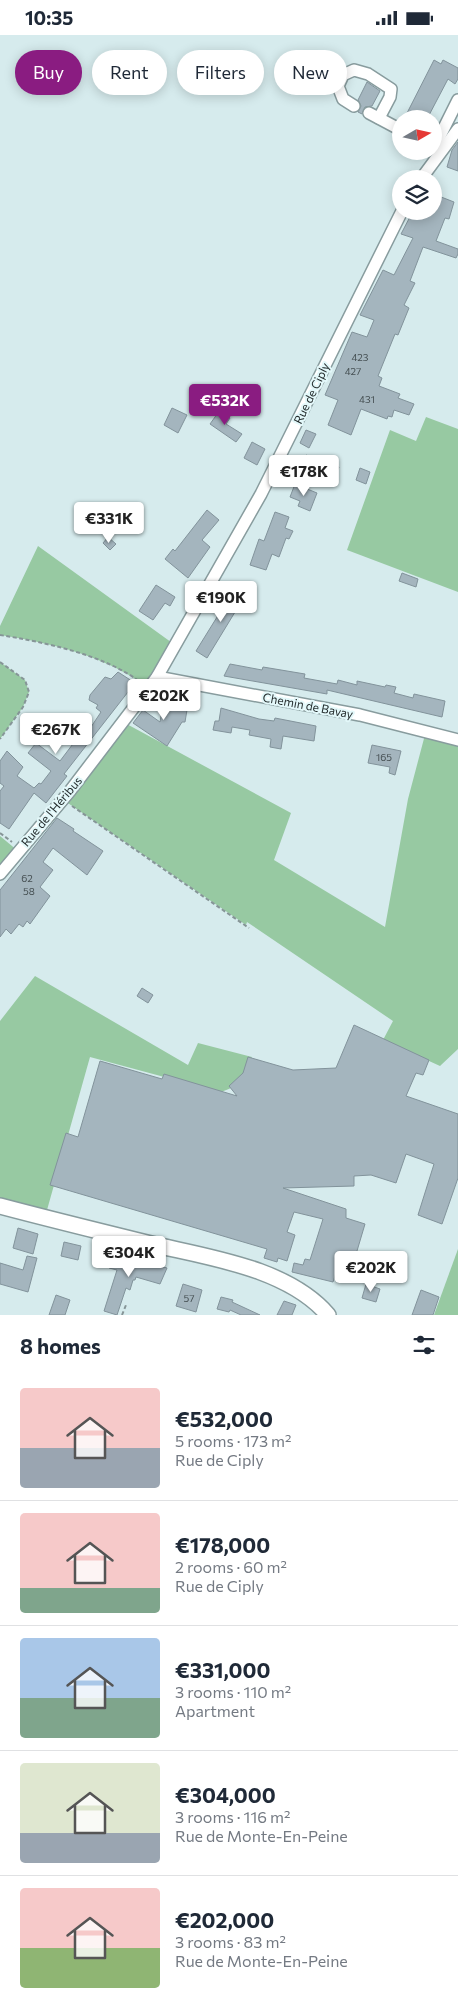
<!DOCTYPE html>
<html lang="en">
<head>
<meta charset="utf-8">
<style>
	body { margin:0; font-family:Commissioner,sans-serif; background:#f2f2f3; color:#1f2937; height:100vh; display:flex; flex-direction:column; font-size:19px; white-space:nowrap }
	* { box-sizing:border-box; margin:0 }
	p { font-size:16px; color:#747a83 }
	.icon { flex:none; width:28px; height:28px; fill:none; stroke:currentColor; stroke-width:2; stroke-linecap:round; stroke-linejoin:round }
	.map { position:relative; height:1280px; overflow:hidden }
	.details { display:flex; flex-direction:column; background:#fff; flex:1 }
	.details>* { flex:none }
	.hud { position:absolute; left:15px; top:15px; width:429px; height:45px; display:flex; gap:10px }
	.needle { width:32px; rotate:81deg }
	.controls { position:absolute; left:392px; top:75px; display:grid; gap:10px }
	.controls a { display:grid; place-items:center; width:50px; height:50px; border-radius:50%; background:#fff; box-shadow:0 2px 12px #0003; font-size:25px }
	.price { position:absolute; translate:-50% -42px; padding:0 11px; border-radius:5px; background:#fff; color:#222; font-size:16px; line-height:32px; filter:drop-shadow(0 1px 2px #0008) }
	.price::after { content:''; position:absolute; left:50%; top:30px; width:15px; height:11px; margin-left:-8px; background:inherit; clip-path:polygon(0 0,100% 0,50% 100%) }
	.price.active { background:#8a1c81; color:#fff }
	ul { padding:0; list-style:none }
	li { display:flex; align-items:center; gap:15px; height:125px; padding:0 20px }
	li+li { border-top:1px solid #e0e1e3 }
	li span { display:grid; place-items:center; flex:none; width:140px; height:100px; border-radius:5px; color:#555 }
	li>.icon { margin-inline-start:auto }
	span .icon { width:60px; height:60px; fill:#fffc; stroke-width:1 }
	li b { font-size:21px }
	h2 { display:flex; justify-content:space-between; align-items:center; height:60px; padding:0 20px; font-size:21px }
	.tag { padding:0 18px; border-radius:22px; background:#fff; box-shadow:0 2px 12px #0003; font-size:18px; line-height:45px }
	.tag.active { background:#8a1c81; color:#fff }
	.status { display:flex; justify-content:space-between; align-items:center; height:35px; padding:0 25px; background:#fff; direction:ltr }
	.status svg { height:14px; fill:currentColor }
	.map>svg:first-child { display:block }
</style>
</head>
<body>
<div class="status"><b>10:35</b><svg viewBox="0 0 49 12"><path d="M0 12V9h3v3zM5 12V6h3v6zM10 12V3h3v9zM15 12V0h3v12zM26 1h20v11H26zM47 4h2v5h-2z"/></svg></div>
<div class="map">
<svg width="458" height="1280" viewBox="0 0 458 1280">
	<rect width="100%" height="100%" fill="#d6ebed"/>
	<!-- green -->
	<g fill="#97c9a2">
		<path d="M 426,382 L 458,394 L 458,557 L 347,515 L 390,395 L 416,406 Z"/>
		<path d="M 38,511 L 175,610 L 148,653 C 107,621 51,608 0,600 L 0,591 Z"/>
		<path d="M 0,627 L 25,645 L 29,657 L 23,672 L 0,704 Z"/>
		<path d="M 123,687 L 291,778 L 274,825 L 385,892 L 408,764 L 426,696 L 458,705 L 458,1014 L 440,1031 L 383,1005 L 393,986 L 247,887 L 246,890 L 62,764 Z"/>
		<path d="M 0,801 L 18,816 L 0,838 Z"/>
		<path d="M 35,941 L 188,1030 L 198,1008 L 252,1022 C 243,1041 241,1052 220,1057 L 90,1022 L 47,1175 L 0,1164 L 0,986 Z"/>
		<path d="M 458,1214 L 458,1280 L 434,1280 Z"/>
	</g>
	<!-- building -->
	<g fill="#a4b5be" stroke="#82939b">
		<path d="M 434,25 L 441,29 L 443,25 L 458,33 L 458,44 L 455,49 L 448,44 L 427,84 L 404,84 Z"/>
		<path d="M 367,47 L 380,56 L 372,71 L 365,72 L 362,79 L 358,77 L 361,71 L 358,65 Z"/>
		<path d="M 458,107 L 458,136 L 447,132 L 452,115 Z"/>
		<path d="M 436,160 L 454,167 L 449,184 L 445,183 L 436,206 L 458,214 L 458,219 L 456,223 L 423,212 L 410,246 L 415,248 L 404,270 L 409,273 L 398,300 L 395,299 L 378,341 L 382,343 L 379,351 L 400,359 L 398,363 L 414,369 L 409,380 L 394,375 L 392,382 L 388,381 L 387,384 L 361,374 L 351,400 L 328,390 L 338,365 L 325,360 L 352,297 L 367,302 L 374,285 L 360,280 L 383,235 L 394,240 L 413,203 L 401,199 L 413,176 L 434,176 Z"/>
		<path d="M 172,373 L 187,380 L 178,398 L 164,390 Z"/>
		<path d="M 220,375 L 230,383 L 226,389 L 242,399 L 236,407 L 210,389 Z"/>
		<path d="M 306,395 L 316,399 L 309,413 L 300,408 Z"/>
		<path d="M 252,407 L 265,414 L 257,430 L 244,423 Z"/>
		<path d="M 306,420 L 328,430 L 329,427 L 339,432 L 332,448 L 300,434 Z"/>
		<path d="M 360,433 L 370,437 L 366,449 L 356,445 Z"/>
		<path d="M 295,449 L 317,458 L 310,476 L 298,471 L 300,466 L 290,462 Z"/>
		<path d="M 207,475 L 219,485 L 202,505 L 210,512 L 188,543 L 165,524 L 173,514 L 175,516 Z"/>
		<path d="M 275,477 L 289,482 L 285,493 L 293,496 L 289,504 L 286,503 L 279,522 L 272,519 L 266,535 L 250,530 L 259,504 L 264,506 Z"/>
		<path d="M 108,502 L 116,509 L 110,515 L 103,508 Z"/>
		<path d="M 402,538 L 418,544 L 416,552 L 399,546 Z"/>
		<path d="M 156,550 L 175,562 L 170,571 L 165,568 L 153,585 L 139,576 Z"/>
		<path d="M 235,553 L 246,559 L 207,623 L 196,616 Z"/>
		<path d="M 230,629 L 262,635 L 263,632 L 305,639 L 304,643 L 337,649 L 338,645 L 357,650 L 357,646 L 385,652 L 386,650 L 396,652 L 394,658 L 413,663 L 414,659 L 445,666 L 442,682 L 327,655 L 327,659 L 224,641 Z"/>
		<path d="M 118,637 L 135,648 L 64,739 L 67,741 L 46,768 L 34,758 L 9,794 L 0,788 L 0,756 L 4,751 L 0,748 L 0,726 L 7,716 L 23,732 L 17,741 L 34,753 L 39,748 L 41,749 L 51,736 L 28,718 L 36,708 L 60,726 L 88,689 L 91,692 L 101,677 L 96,673 L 98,670 L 89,665 L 90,660 L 105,642 L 111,644 Z"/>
		<path d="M 164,664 L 188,669 L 185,687 L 182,687 L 167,711 L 133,688 L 143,675 L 160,687 Z"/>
		<path d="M 221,673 L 259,684 L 274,686 L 275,683 L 316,691 L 314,706 L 283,701 L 281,714 L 270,712 L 271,704 L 249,700 L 250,695 L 232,692 L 231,698 L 213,695 L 215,686 L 219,686 Z"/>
		<path d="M 372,710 L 401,716 L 395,740 L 389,738 L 390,732 L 368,728 Z"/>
		<path d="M 57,783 L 74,794 L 73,796 L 103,816 L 87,840 L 53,813 L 43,827 L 53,835 L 40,852 L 50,861 L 30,889 L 27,886 L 23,892 L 19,889 L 11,899 L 6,894 L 0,902 L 0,855 Z"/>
		<path d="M 142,953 L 153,960 L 148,968 L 137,961 Z"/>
		<path d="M 354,990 L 429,1025 L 423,1040 L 416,1038 L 406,1061 L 458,1079 L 458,1143 L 442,1189 L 418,1180 L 434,1129 L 406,1119 L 396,1148 L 371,1140 L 354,1141 L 354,1151 L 283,1153 L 346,1174 L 346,1183 L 365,1189 L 354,1226 L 341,1222 L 333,1247 L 292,1237 L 294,1228 L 303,1230 L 305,1224 L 310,1225 L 323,1184 L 294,1177 L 287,1197 L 295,1200 L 287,1226 L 278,1223 L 277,1227 L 264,1223 L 267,1214 L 50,1150 L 66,1098 L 78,1102 L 100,1026 L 162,1044 L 164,1039 L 237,1061 L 229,1051 L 243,1038 L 248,1022 L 293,1035 L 336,1033 Z"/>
		<path d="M 18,1193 L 38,1199 L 33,1219 L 13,1213 Z"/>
		<path d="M 64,1207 L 81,1211 L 78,1225 L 61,1221 Z"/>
		<path d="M 107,1217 L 167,1233 L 160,1249 L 136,1242 L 135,1245 L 133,1245 L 130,1255 L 126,1253 L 117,1280 L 104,1276 L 117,1235 L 109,1233 L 110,1227 L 104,1226 Z"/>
		<path d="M 27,1221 L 37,1223 L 28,1257 L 0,1249 L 0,1228 L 23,1235 Z"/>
		<path d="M 183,1249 L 202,1255 L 196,1277 L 176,1271 Z"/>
		<path d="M 366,1249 L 380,1254 L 376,1267 L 362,1263 Z"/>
		<path d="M 421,1255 L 439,1262 L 433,1280 L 412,1280 Z"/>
		<path d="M 56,1260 L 70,1265 L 65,1280 L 49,1280 Z"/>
		<path d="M 221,1262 L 233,1265 L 232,1267 L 260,1280 L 241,1280 L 230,1275 L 229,1277 L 217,1274 Z"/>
		<path d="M 284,1266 L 296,1270 L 292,1280 L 277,1280 Z"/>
	</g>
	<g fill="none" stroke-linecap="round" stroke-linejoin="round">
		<defs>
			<g id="minor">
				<path d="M 354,71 L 343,64 L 338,51 L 343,40 L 354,35 L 368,39 L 391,54 L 390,62 L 379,83"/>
				<path d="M 369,78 L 401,95"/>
				<path d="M 434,113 L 458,65"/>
				<path d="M 421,144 L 458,94"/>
				<path d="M 157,642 L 360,680 L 458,705"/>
				<path d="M 0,839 L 70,756 L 157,642 L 261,459 L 402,176"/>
			</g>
			<path id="major" d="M 0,1171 C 49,1184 98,1196 147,1208 C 205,1222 287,1232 328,1280"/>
		</defs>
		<!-- minor casing -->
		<use href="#minor" stroke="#889c9e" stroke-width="14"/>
		<!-- major casing -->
		<use href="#major" stroke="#889c9e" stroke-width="18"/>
		<!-- path -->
		<g stroke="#869597" stroke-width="2" stroke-dasharray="4 2.5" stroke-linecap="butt">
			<path d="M 0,600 C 44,607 105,620 140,647"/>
			<path d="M 0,627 L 25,645 L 29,657 L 23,672 L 0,704"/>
			<path d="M 72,771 L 249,893"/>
			<path d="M 0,798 L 12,807"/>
			<path d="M 122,1280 L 126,1270"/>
		</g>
		<!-- minor -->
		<use href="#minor" stroke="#fff" stroke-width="11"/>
		<!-- major -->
		<use href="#major" stroke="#fff" stroke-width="15"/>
	</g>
	<g text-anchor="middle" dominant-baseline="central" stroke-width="4" stroke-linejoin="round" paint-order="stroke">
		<!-- number labels -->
		<g font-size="10" fill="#454f52">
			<text x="360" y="322">423</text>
			<text x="353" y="336">427</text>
			<text x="367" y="364">431</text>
			<text x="384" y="722">165</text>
			<text x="27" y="843">62</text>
			<text x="29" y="856">58</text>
			<text x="189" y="1263">57</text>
		</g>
		<!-- street labels -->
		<g font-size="12" fill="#252d2e" stroke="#e3f8fa">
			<text transform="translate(311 358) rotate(-64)">Rue de Ciply</text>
			<text transform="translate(308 670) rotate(11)">Chemin de Bavay</text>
			<text transform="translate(51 776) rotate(-50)">Rue de l'Héribus</text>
		</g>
	</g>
</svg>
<div class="controls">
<a><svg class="needle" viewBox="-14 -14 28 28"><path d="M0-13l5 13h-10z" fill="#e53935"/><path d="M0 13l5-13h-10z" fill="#747a83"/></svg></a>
<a><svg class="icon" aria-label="layers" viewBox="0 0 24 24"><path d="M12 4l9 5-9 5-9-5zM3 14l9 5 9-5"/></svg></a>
</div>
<b class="price active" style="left:225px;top:391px">€532K</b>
<b class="price" style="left:304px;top:462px">€178K</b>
<b class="price" style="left:109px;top:509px">€331K</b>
<b class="price" style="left:221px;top:588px">€190K</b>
<b class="price" style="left:164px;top:686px">€202K</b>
<b class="price" style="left:56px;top:720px">€267K</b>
<b class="price" style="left:129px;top:1243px">€304K</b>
<b class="price" style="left:371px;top:1258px">€202K</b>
<div class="hud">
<a class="tag active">Buy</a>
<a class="tag">Rent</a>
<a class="tag">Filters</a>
<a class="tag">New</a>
</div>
</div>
<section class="details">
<h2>8 homes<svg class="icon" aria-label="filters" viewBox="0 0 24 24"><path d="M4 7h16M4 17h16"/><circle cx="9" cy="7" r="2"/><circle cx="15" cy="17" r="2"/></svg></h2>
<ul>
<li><span style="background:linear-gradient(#f6c9c9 60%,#9aa5b1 0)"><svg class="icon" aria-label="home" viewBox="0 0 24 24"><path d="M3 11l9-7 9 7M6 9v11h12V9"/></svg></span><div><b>€532,000</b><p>5 rooms · 173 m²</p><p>Rue de Ciply</p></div></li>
<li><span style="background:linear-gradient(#f6c9c9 75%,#7fa58c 0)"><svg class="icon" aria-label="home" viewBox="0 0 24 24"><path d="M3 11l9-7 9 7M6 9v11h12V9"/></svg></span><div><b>€178,000</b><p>2 rooms · 60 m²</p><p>Rue de Ciply</p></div></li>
<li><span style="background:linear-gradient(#a9c7e8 60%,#7fa58c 0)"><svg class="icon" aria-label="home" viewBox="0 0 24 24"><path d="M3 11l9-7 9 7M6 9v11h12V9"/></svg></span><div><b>€331,000</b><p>3 rooms · 110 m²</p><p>Apartment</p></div></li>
<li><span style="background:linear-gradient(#dfe7d0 70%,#9aa5b1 0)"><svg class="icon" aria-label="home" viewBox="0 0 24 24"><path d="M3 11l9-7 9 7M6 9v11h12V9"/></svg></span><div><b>€304,000</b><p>3 rooms · 116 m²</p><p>Rue de Monte-En-Peine</p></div></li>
<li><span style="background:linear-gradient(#f6c9c9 60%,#8fb573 0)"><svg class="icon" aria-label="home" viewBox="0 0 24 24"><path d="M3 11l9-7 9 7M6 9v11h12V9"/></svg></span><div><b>€202,000</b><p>3 rooms · 83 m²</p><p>Rue de Monte-En-Peine</p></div></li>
</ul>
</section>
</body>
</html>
